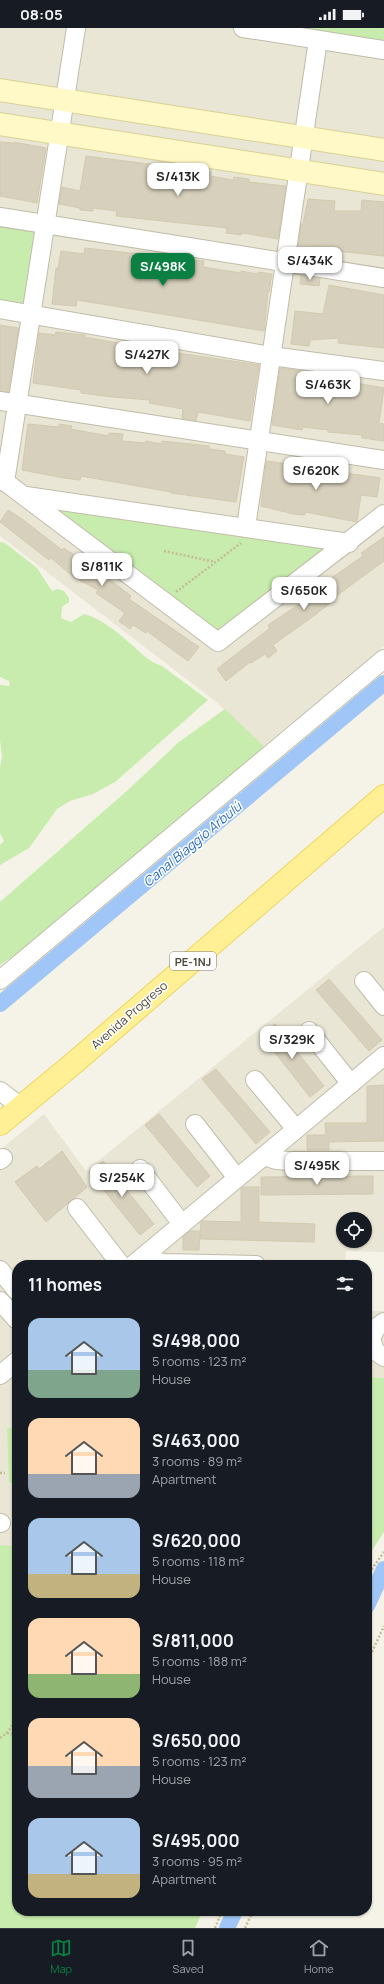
<!DOCTYPE html>
<html lang="en">
<head>
<meta charset="utf-8">
<style>
	body { margin:0; font-family:Manrope,sans-serif; background:#20242c; color:#f1f3f6; height:100vh; display:flex; flex-direction:column; font-size:15px; white-space:nowrap }
	* { box-sizing:border-box; margin:0 }
	p { font-size:13px; color:#9ea1a6 }
	.icon { flex:none; width:22px; height:22px; fill:none; stroke:currentColor; stroke-width:2; stroke-linecap:round; stroke-linejoin:round }
	.map { position:relative; flex:1; overflow:hidden }
	.details { position:absolute; left:12px; top:1232px; width:360px; height:656px; display:flex; flex-direction:column; background:#171b24; border-radius:16px; box-shadow:0 1px 3px #0004 }
	.details>* { flex:none }
	.tools { position:absolute; left:336px; top:1184px; display:grid; gap:8px }
	.tools a { display:grid; place-items:center; width:36px; height:36px; border-radius:50%; background:#171b24; box-shadow:0 1px 3px #0004; font-size:20px }
	.price { position:absolute; translate:-50% -34px; padding:0 9px; border-radius:8px; background:#fff; color:#222; font-size:13px; line-height:26px; filter:drop-shadow(0 1px 2px #0008) }
	.price::after { content:''; position:absolute; left:50%; top:24px; width:12px; height:9px; margin-left:-6px; background:inherit; clip-path:polygon(0 0,100% 0,50% 100%) }
	.price.active { background:#0b8043; color:#fff }
	ul { padding:0; list-style:none }
	li { display:flex; align-items:center; gap:12px; height:100px; padding:0 16px }
	li span { display:grid; place-items:center; flex:none; width:112px; height:80px; border-radius:12px; color:#555 }
	li>.icon { margin-inline-start:auto }
	span .icon { width:48px; height:48px; fill:#fffc; stroke-width:1 }
	li b { font-size:17px }
	h2 { display:flex; justify-content:space-between; align-items:center; height:48px; padding:0 16px; font-size:17px }
	.status { display:flex; justify-content:space-between; align-items:center; height:28px; padding:0 20px; background:#171b24; direction:ltr }
	.status svg { height:11px; fill:currentColor }
	.tab-bar { display:flex; justify-content:space-around; align-items:center; height:56px; border-top:1px solid #363941; background:#171b24; font-size:11px; color:#9ea1a6 }
	.tab-bar a { display:grid; justify-items:center; gap:2px }
	.tab-bar .active { color:#0b8043 }
	.map>svg:first-child { display:block }
</style>
</head>
<body>
<div class="status"><b>08:05</b><svg viewBox="0 0 49 12"><path d="M0 12V9h3v3zM5 12V6h3v6zM10 12V3h3v9zM15 12V0h3v12zM26 1h20v11H26zM47 4h2v5h-2z"/></svg></div>
<div class="map">
<svg width="384" height="1900" viewBox="0 0 384 1900">
	<rect width="100%" height="100%" fill="#f5f3e7"/>
	<!-- residential -->
	<g fill="#e9e6d5" fill-rule="evenodd">
		<path d="M 0,0 L 384,0 L 384,618 L 264,718 L 215,673 L 0,508 Z"/>
		<path d="M 384,899 L 384,1224 L 346,1223 L 345,1237 L 17,1237 L 17,1518 L 0,1517 L 0,1122 L 44,1086 L 86,1143 ZM 343,1191 L 365,1191 L 365,1213 L 343,1213 Z"/>
		<path d="M 367,1283 L 384,1283 L 384,1350 L 367,1349 Z"/>
	</g>
	<!-- green -->
	<g fill="#c7ecad">
		<path d="M 292,0 L 381,0 L 384,1 L 384,15 Z"/>
		<path d="M 0,197 L 37,202 L 25,279 L 0,275 Z"/>
		<path d="M 48,477 L 331,520 L 216,605 Z"/>
		<path d="M 0,514 L 5,515 L 37,540 L 52,563 L 57,561 L 64,563 L 69,570 L 69,574 L 62,579 L 61,590 L 71,594 L 84,586 C 100,590 119,605 131,616 C 141,625 149,634 162,638 L 208,672 L 115,754 L 93,766 L 70,773 L 57,781 L 29,820 L 0,837 L 0,817 L 4,813 L 0,805 L 0,739 L 2,729 L 0,712 L 0,657 L 10,658 L 9,653 L 0,649 Z"/>
		<path d="M 225,681 L 264,718 L 242,745 L 178,790 L 156,813 L 131,830 L 21,923 L 0,937 L 0,874 L 129,761 L 179,714 Z"/>
		<path d="M 367,1349 L 384,1350 L 384,1504 L 367,1530 Z"/>
		<path d="M 17,1399 L 17,1455 L 9,1455 L 7,1400 Z"/>
		<path d="M 0,1517 L 17,1518 L 17,1883 L 203,1883 L 195,1900 L 0,1900 Z"/>
	</g>
	<g fill="none" stroke-linecap="round" stroke-linejoin="round">
		<!-- canal -->
		<g stroke="#9fc6f6" stroke-width="16">
			<path d="M 0,976 L 384,655"/>
			<path d="M 367,1578 L 384,1541"/>
			<path d="M 227,1900 L 235,1883"/>
		</g>
	</g>
	<!-- building -->
	<g fill="#d7d0bc" stroke="#d3caae">
		<path d="M 0,114 L 14,115 L 14,114 L 46,120 L 37,175 L 0,168 Z"/>
		<path d="M 86,128 L 211,144 L 210,148 L 233,152 L 234,149 L 249,151 L 249,154 L 286,158 L 278,211 L 242,205 L 241,207 L 226,205 L 227,200 L 116,188 L 117,183 L 93,180 L 93,183 L 80,182 L 80,180 L 59,176 L 62,159 L 80,163 Z"/>
		<path d="M 308,171 L 335,173 L 334,183 L 361,183 L 362,172 L 384,174 L 384,228 L 336,223 L 313,218 L 312,221 L 298,220 L 301,196 L 303,196 Z"/>
		<path d="M 85,220 L 149,227 L 149,230 L 172,232 L 172,230 L 204,233 L 203,239 L 241,245 L 241,243 L 258,246 L 258,244 L 272,246 L 269,264 L 268,264 L 264,303 L 77,272 L 76,278 L 52,276 L 56,240 L 58,241 L 61,223 L 84,226 Z"/>
		<path d="M 301,247 L 320,250 L 319,258 L 300,256 Z"/>
		<path d="M 329,257 L 384,267 L 384,320 L 338,315 L 339,310 L 310,312 L 309,318 L 291,316 L 295,283 L 323,286 Z"/>
		<path d="M 0,297 L 19,300 L 8,364 L 0,363 Z"/>
		<path d="M 56,304 L 85,307 L 85,309 L 157,322 L 259,337 L 250,393 L 198,384 L 196,393 L 182,390 L 183,381 L 149,375 L 150,372 L 112,369 L 81,365 L 81,362 L 33,355 L 39,305 L 55,307 Z"/>
		<path d="M 280,340 L 311,344 L 311,347 L 384,360 L 379,395 L 384,396 L 384,413 L 362,410 L 362,407 L 328,404 L 328,402 L 303,399 L 302,402 L 272,397 Z"/>
		<path d="M 28,396 L 59,399 L 59,396 L 72,398 L 71,401 L 109,408 L 109,405 L 123,406 L 122,413 L 145,415 L 146,413 L 162,416 L 162,413 L 209,418 L 209,421 L 225,423 L 225,426 L 244,429 L 236,474 L 171,465 L 171,464 L 81,448 L 80,452 L 64,450 L 22,442 Z"/>
		<path d="M 266,433 L 334,442 L 334,440 L 347,443 L 346,445 L 380,450 L 377,469 L 361,467 L 357,494 L 305,484 L 305,487 L 293,486 L 261,478 Z"/>
		<path d="M 8,482 L 22,491 L 62,522 L 64,520 L 88,537 L 90,535 L 102,542 L 101,545 L 131,568 L 129,571 L 199,619 L 188,633 L 147,603 L 146,605 L 133,597 L 130,601 L 119,593 L 125,585 L 96,565 L 98,562 L 74,549 L 51,530 L 49,532 L 0,494 Z"/>
		<path d="M 384,509 L 384,533 L 328,574 L 329,576 L 315,587 L 273,617 L 277,623 L 268,630 L 265,626 L 251,635 L 250,634 L 226,653 L 217,641 L 270,600 L 268,597 L 325,559 L 323,556 L 363,528 L 361,525 Z"/>
		<path d="M 329,951 L 382,1012 L 369,1023 L 316,962 Z"/>
		<path d="M 275,996 L 324,1058 L 310,1069 L 261,1007 Z"/>
		<path d="M 216,1041 L 270,1104 L 256,1116 L 202,1051 Z"/>
		<path d="M 384,1057 L 384,1113 L 329,1114 L 329,1122 L 307,1122 L 307,1107 L 326,1107 L 325,1095 L 367,1095 L 367,1058 Z"/>
		<path d="M 159,1086 L 210,1148 L 197,1159 L 145,1097 Z"/>
		<path d="M 62,1123 L 87,1159 L 46,1194 L 15,1154 L 37,1138 L 39,1141 Z"/>
		<path d="M 103,1133 L 154,1196 L 140,1207 L 89,1144 Z"/>
		<path d="M 373,1148 L 373,1166 L 261,1167 L 261,1149 Z"/>
		<path d="M 244,1159 L 259,1159 L 259,1194 L 315,1196 L 314,1214 L 200,1211 L 201,1194 L 203,1193 L 241,1194 L 241,1161 Z"/>
		<path d="M 190,1203 L 200,1203 L 199,1222 L 183,1222 L 183,1209 Z"/>
	</g>
	<g fill="none" stroke-linecap="round" stroke-linejoin="round">
		<defs>
			<g id="street">
				<path d="M 243,0 L 384,22"/>
				<path d="M 0,189 L 384,250"/>
				<path d="M 0,281 L 271,328 L 384,343"/>
				<path d="M 0,373 L 384,432"/>
				<path d="M 0,450 L 218,614 L 384,486"/>
				<path d="M 5,454 L 76,0"/>
				<path d="M 26,468 L 349,515"/>
				<path d="M 246,499 L 318,12"/>
				<path d="M 0,952 L 384,631"/>
				<path d="M 364,953 L 384,978"/>
				<path d="M 309,1003 L 351,1056"/>
				<path d="M 255,1052 L 296,1101"/>
				<path d="M 0,1063 L 21,1079"/>
				<path d="M 195,1096 L 237,1150"/>
				<path d="M 264,1128 L 276,1132 L 289,1133 L 384,1133"/>
				<path d="M 0,1132 L 3,1130"/>
				<path d="M 140,1141 L 182,1196"/>
				<path d="M 77,1180 L 121,1237"/>
				<path d="M 142,1230 L 150,1233 L 164,1235 L 256,1237"/>
				<path d="M 133,1237 L 384,1028"/>
				<path d="M 0,1242 L 17,1263"/>
				<path d="M 0,1273 L 17,1292"/>
				<path d="M 384,1294 L 377,1299 L 371,1310 L 375,1323 L 384,1329"/>
				<path d="M 0,1347 L 17,1333"/>
				<path d="M 0,1495 L 1,1495"/>
			</g>
			<g id="secondary">
				<path d="M 0,62 L 384,122"/>
				<path d="M 0,96 L 384,156"/>
			</g>
			<path id="primary" d="M 0,1096 L 74,1035 L 384,768"/>
		</defs>
		<!-- street casing -->
		<use href="#street" stroke="#c1bca9" stroke-width="20"/>
		<!-- secondary casing -->
		<use href="#secondary" stroke="#d8d094" stroke-width="24"/>
		<!-- primary casing -->
		<use href="#primary" stroke="#ecd65e" stroke-width="24"/>
		<!-- path -->
		<g stroke="#c4bb99" stroke-width="2.5" stroke-dasharray="2 2" stroke-linecap="butt">
			<path d="M 164,523 L 215,534"/>
			<path d="M 176,564 L 241,515"/>
			<path d="M 0,1445 L 5,1445"/>
			<path d="M 367,1548 L 384,1524"/>
			<path d="M 17,1604 L 13,1621 L 17,1657"/>
			<path d="M 367,1635 L 384,1598"/>
			<path d="M 7,1705 L 17,1707"/>
			<path d="M 0,1710 C 14,1701 16,1690 17,1675"/>
			<path d="M 215,1900 L 222,1883"/>
			<path d="M 245,1900 L 253,1883"/>
		</g>
		<!-- street -->
		<use href="#street" stroke="#fff" stroke-width="18"/>
		<!-- secondary -->
		<use href="#secondary" stroke="#fff9c7" stroke-width="22"/>
		<!-- primary -->
		<use href="#primary" stroke="#fff096" stroke-width="22"/>
	</g>
	<g text-anchor="middle" dominant-baseline="central" stroke-width="3" stroke-linejoin="round" paint-order="stroke">
		<!-- shield labels -->
		<rect fill="#fff" stroke="#807c72" stroke-width="1" x="170" y="924" width="46" height="18" rx="3"/>
		<g font-size="11" font-weight="bold" fill="#494435">
			<text x="193" y="933">PE-1NJ</text>
		</g>
		<!-- street labels -->
		<g font-size="12" fill="#494435" stroke="#fff">
			<text transform="translate(129 987) rotate(-41)">Avenida Progreso</text>
		</g>
		<!-- water labels -->
		<g font-size="13" font-style="italic" fill="#2668bd" stroke="#fff">
			<text transform="translate(192 816) rotate(-40)">Canal Biaggio Arbulú</text>
		</g>
	</g>
</svg>
<div class="tools">
<a><svg class="icon" aria-label="locate" viewBox="0 0 24 24"><circle cx="12" cy="12" r="6"/><path d="M12 2v4M12 18v4M2 12h4M18 12h4"/></svg></a>
</div>
<b class="price" style="left:178px;top:169px">S/413K</b>
<b class="price" style="left:310px;top:253px">S/434K</b>
<b class="price active" style="left:163px;top:259px">S/498K</b>
<b class="price" style="left:147px;top:347px">S/427K</b>
<b class="price" style="left:328px;top:377px">S/463K</b>
<b class="price" style="left:316px;top:463px">S/620K</b>
<b class="price" style="left:102px;top:559px">S/811K</b>
<b class="price" style="left:304px;top:583px">S/650K</b>
<b class="price" style="left:292px;top:1032px">S/329K</b>
<b class="price" style="left:317px;top:1158px">S/495K</b>
<b class="price" style="left:122px;top:1170px">S/254K</b>
<section class="details">
<h2>11 homes<svg class="icon" aria-label="filters" viewBox="0 0 24 24"><path d="M4 7h16M4 17h16"/><circle cx="9" cy="7" r="2"/><circle cx="15" cy="17" r="2"/></svg></h2>
<ul>
<li><span style="background:linear-gradient(#a9c7e8 65%,#7fa58c 0)"><svg class="icon" aria-label="home" viewBox="0 0 24 24"><path d="M3 11l9-7 9 7M6 9v11h12V9"/></svg></span><div><b>S/498,000</b><p>5 rooms · 123 m²</p><p>House</p></div></li>
<li><span style="background:linear-gradient(#ffd9b3 70%,#9aa5b1 0)"><svg class="icon" aria-label="home" viewBox="0 0 24 24"><path d="M3 11l9-7 9 7M6 9v11h12V9"/></svg></span><div><b>S/463,000</b><p>3 rooms · 89 m²</p><p>Apartment</p></div></li>
<li><span style="background:linear-gradient(#a9c7e8 70%,#c2b280 0)"><svg class="icon" aria-label="home" viewBox="0 0 24 24"><path d="M3 11l9-7 9 7M6 9v11h12V9"/></svg></span><div><b>S/620,000</b><p>5 rooms · 118 m²</p><p>House</p></div></li>
<li><span style="background:linear-gradient(#ffd9b3 70%,#8fb573 0)"><svg class="icon" aria-label="home" viewBox="0 0 24 24"><path d="M3 11l9-7 9 7M6 9v11h12V9"/></svg></span><div><b>S/811,000</b><p>5 rooms · 188 m²</p><p>House</p></div></li>
<li><span style="background:linear-gradient(#ffd9b3 60%,#9aa5b1 0)"><svg class="icon" aria-label="home" viewBox="0 0 24 24"><path d="M3 11l9-7 9 7M6 9v11h12V9"/></svg></span><div><b>S/650,000</b><p>5 rooms · 123 m²</p><p>House</p></div></li>
<li><span style="background:linear-gradient(#a9c7e8 70%,#c2b280 0)"><svg class="icon" aria-label="home" viewBox="0 0 24 24"><path d="M3 11l9-7 9 7M6 9v11h12V9"/></svg></span><div><b>S/495,000</b><p>3 rooms · 95 m²</p><p>Apartment</p></div></li>
</ul>
</section>
</div>
<nav class="tab-bar">
<a class="active"><svg class="icon" aria-label="map" viewBox="0 0 24 24"><path d="M3 6l6-2 6 2 6-2v14l-6 2-6-2-6 2zM9 4v14M15 6v14"/></svg>Map</a>
<a><svg class="icon" aria-label="saved" viewBox="0 0 24 24"><path d="M7 4h10v16l-5-4-5 4z"/></svg>Saved</a>
<a><svg class="icon" aria-label="home" viewBox="0 0 24 24"><path d="M3 11l9-7 9 7M6 9v11h12V9"/></svg>Home</a>
</nav>
</body>
</html>
